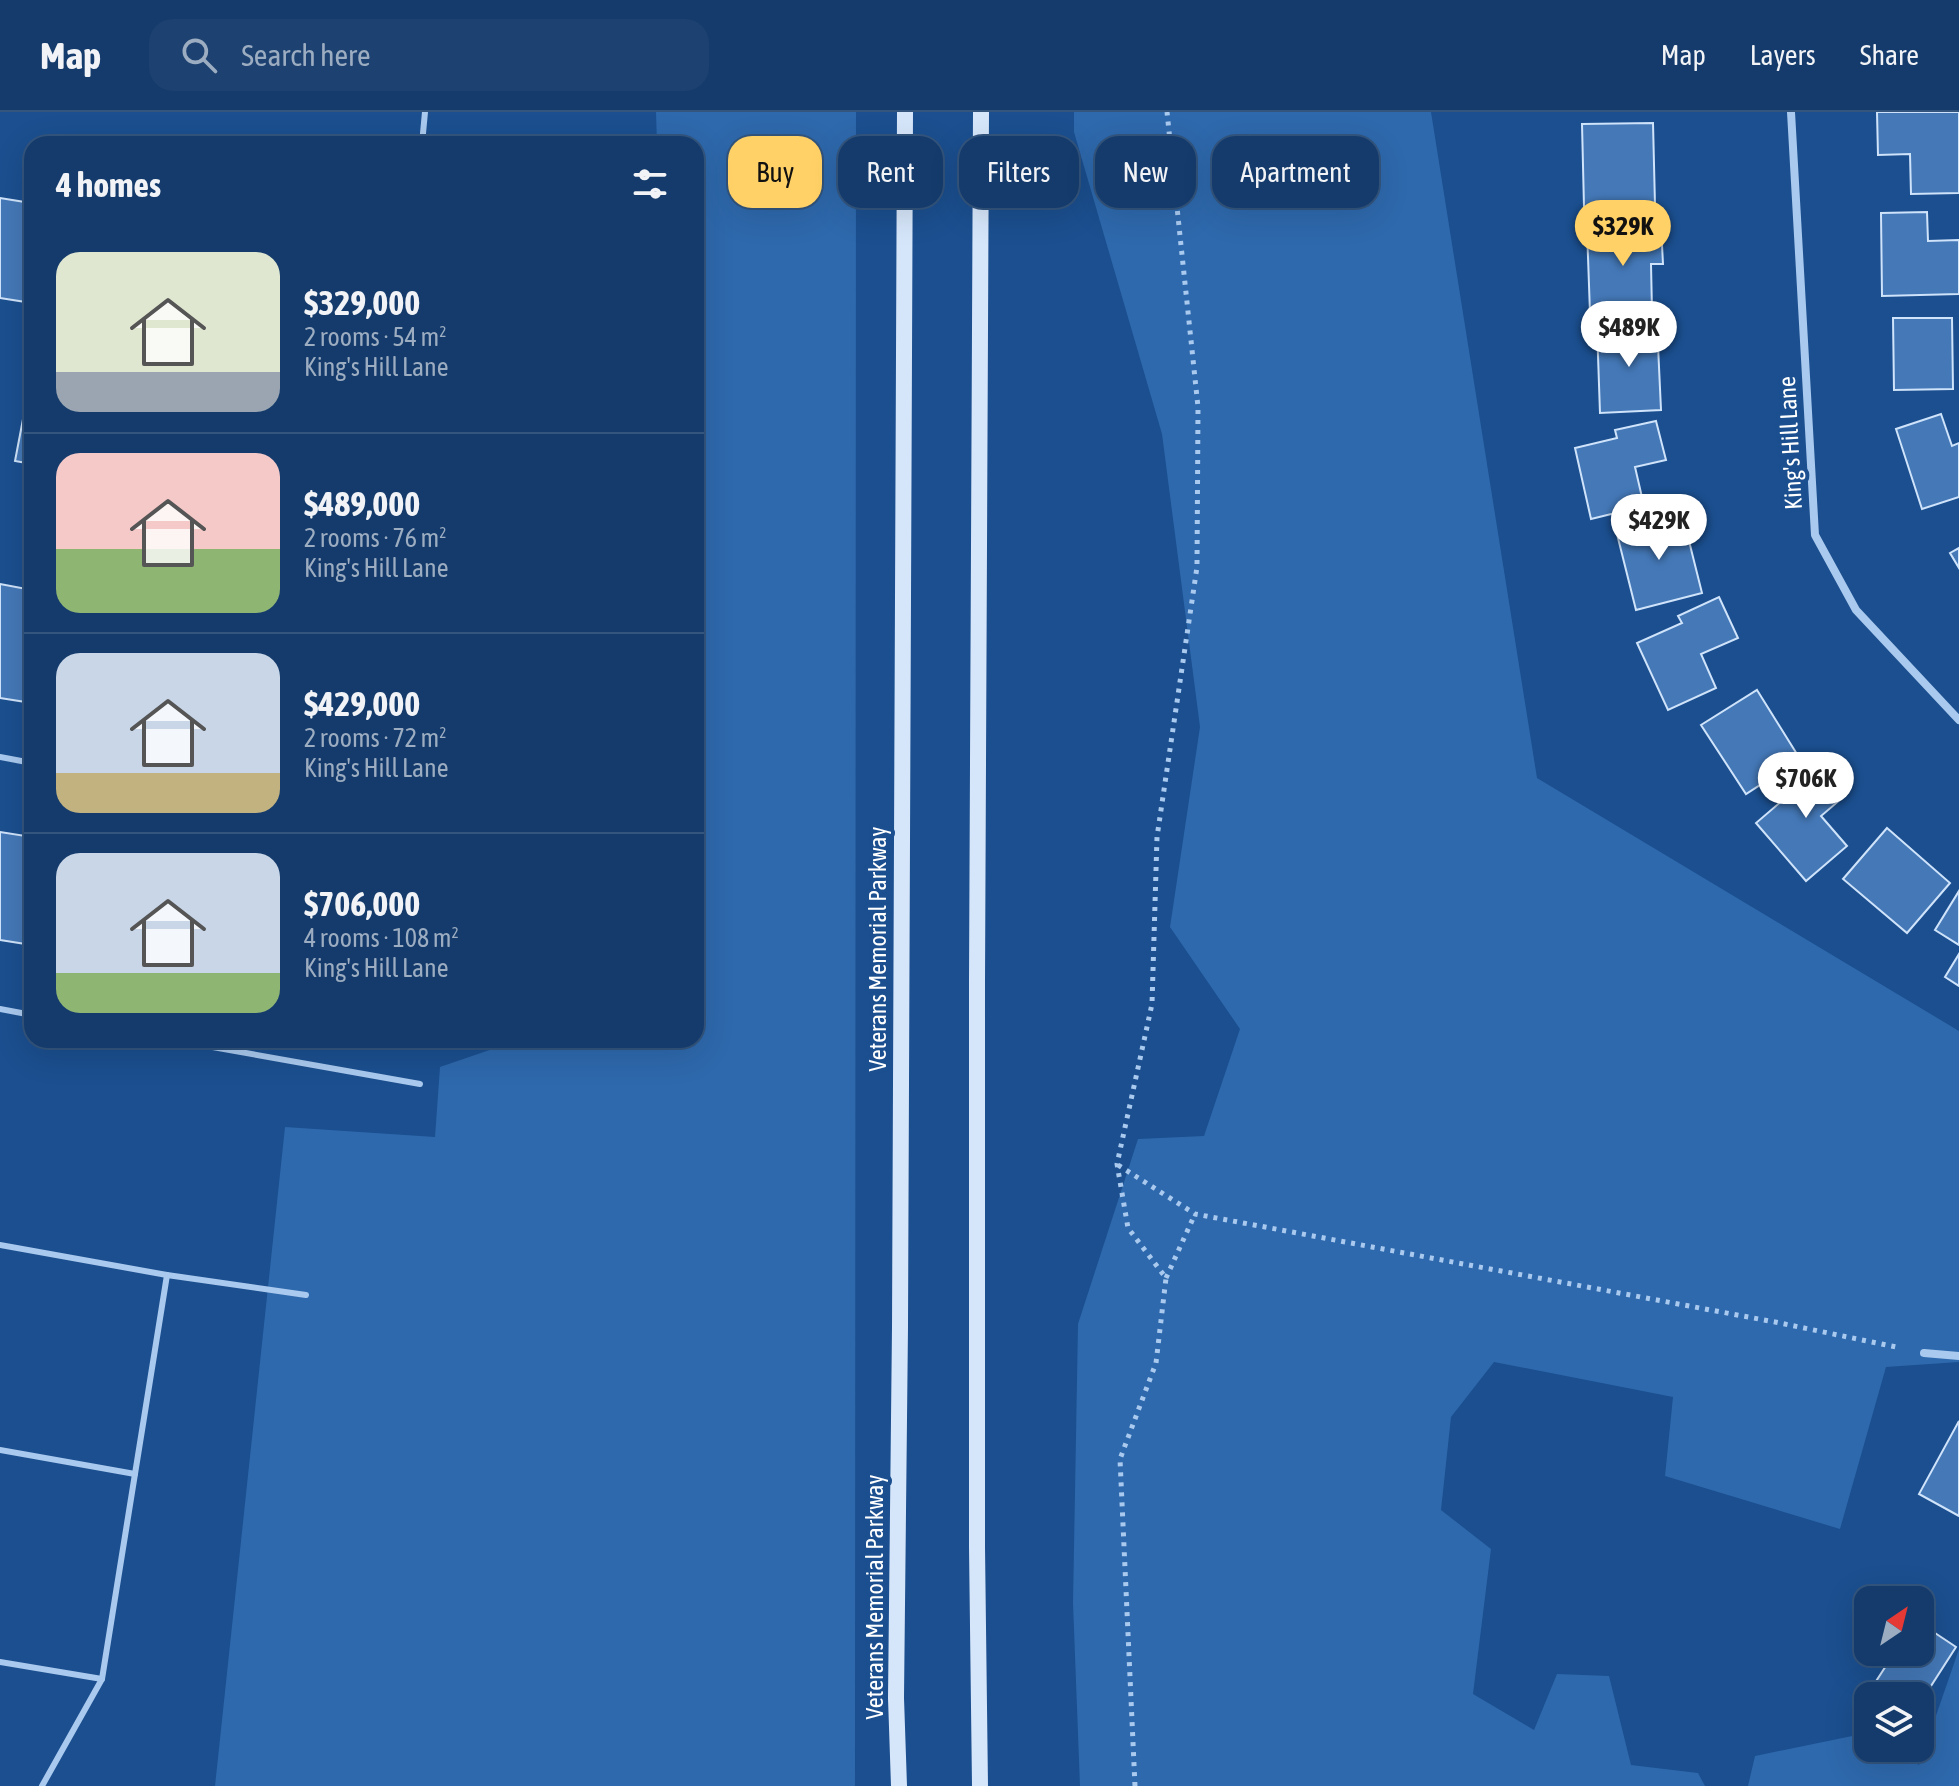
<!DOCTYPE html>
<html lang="en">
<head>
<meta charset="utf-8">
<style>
	body { margin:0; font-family:"Asap Condensed",sans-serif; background:#1d4271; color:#f1f3f6; height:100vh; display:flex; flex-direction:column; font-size:30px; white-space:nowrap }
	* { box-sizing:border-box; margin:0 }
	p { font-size:26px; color:#9dadc1 }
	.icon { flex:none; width:44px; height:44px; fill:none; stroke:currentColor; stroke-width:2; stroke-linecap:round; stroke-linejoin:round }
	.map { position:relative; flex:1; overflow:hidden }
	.sheet { position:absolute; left:24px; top:24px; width:680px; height:912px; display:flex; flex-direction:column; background:#143b6b; border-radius:24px; box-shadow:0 8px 32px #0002,0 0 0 2px #33557e }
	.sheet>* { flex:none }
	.hud { position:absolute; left:728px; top:24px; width:760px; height:72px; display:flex; gap:16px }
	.needle { width:52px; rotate:35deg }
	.buttons { position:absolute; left:1854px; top:1474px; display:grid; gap:16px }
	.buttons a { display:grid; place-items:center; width:80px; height:80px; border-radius:16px; background:#143b6b; box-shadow:0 8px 32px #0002,0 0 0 2px #33557e; font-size:40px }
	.price { position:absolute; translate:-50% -68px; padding:0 18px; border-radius:28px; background:#fff; color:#222; font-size:26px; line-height:52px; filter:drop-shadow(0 2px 4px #0008) }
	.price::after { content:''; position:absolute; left:50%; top:48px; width:24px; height:18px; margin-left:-12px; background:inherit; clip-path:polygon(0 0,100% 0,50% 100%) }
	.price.on { background:#ffd166; color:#111 }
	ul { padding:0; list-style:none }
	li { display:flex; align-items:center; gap:24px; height:200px; padding:0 32px }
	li+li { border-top:2px solid #33557e }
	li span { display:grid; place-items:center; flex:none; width:224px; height:160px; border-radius:24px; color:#555 }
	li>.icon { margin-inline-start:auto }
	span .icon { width:96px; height:96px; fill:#fffc; stroke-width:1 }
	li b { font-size:34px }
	h2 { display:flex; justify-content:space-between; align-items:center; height:96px; padding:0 32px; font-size:34px }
	.chip { padding:0 28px; border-radius:24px; background:#143b6b; box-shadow:0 8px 32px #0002,0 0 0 2px #33557e; font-size:28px; line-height:72px }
	.chip.on { background:#ffd166; color:#111 }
	header { display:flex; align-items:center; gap:48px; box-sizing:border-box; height:112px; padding:0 40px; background:#143b6b; border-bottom:2px solid #33557e }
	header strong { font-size:38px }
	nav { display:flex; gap:44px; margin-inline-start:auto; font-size:28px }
	.search { width:560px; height:72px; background:#1d4271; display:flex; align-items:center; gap:20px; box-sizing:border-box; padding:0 28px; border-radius:24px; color:#9dadc1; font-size:30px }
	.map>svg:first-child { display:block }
</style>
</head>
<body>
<header>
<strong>Map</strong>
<div class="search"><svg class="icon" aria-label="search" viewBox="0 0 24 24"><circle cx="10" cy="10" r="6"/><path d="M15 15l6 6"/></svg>Search here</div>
<nav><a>Map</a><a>Layers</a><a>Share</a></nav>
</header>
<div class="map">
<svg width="1959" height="1674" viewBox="0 0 1959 1674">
	<rect width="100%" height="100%" fill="#1b4f8f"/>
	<!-- green -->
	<g fill="#2e69ad">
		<path d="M 656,0 L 856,0 L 855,1674 L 215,1674 L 285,1015 L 435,1025 L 440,955 L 519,928 L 696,928 L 696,32 L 657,32 Z"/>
		<path d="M 1074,0 L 1431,0 L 1537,666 L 1959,919 L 1959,1250 L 1886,1255 L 1840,1417 L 1665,1364 L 1673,1285 L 1494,1250 L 1451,1305 L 1441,1398 L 1491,1437 L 1473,1582 L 1534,1618 L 1557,1562 L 1609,1564 L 1631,1653 L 1698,1661 L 1705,1674 L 1080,1674 L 1073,1491 L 1078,1212 L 1138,1027 L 1204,1024 L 1240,917 L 1170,815 L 1200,615 L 1162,322 L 1074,20 Z"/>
		<path d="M 1959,1537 L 1959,1674 L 1748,1674 L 1755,1644 L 1862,1622 L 1868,1625 L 1868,1636 L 1887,1636 L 1919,1653 Z"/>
	</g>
	<!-- building -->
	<g fill="#4478b7" stroke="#cfe3fa" stroke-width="2">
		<path d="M 1877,0 L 1959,0 L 1959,81 L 1911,82 L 1910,42 L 1878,43 Z"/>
		<path d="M 1653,11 L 1655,93 L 1584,95 L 1582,12 Z"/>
		<path d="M 32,82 L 32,191 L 0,186 L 0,86 L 31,91 Z"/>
		<path d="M 1927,100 L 1928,129 L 1959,128 L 1959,182 L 1882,184 L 1881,101 Z"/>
		<path d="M 1661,114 L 1663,152 L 1651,152 L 1652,199 L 1590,201 L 1587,117 Z"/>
		<path d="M 1893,206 L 1952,206 L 1953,277 L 1894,278 Z"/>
		<path d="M 1657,212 L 1661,298 L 1600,301 L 1597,215 Z"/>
		<path d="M 28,281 L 32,282 L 32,352 L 15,349 Z"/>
		<path d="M 1941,302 L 1952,334 L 1959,331 L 1959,385 L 1922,397 L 1896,317 Z"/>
		<path d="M 1656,309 L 1666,348 L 1635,355 L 1644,394 L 1591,407 L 1575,336 L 1617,326 L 1615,318 Z"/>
		<path d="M 1682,401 L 1702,481 L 1636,498 L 1616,418 Z"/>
		<path d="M 1959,436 L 1959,456 L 1950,441 Z"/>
		<path d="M 0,472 L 32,478 L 32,591 L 0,586 Z"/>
		<path d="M 1719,485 L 1738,526 L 1701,542 L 1716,576 L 1668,598 L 1637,531 L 1682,511 L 1678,504 Z"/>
		<path d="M 1757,578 L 1800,647 L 1746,682 L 1701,613 Z"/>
		<path d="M 1817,646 L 1848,681 L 1821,704 L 1847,734 L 1806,769 L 1756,711 L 1790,682 L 1783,674 Z"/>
		<path d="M 1887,716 L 1950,771 L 1907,821 L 1843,767 Z"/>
		<path d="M 0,720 L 32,725 L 32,833 L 0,828 Z"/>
		<path d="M 1959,779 L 1959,833 L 1935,818 Z"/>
		<path d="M 1959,842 L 1959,874 L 1945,865 Z"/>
		<path d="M 1959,1309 L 1959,1404 L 1919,1382 Z"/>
		<path d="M 1920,1511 L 1956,1535 L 1920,1591 L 1920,1584 L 1868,1584 L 1868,1599 L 1860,1594 L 1895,1540 L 1920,1540 Z"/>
		<path d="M 1882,1636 L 1904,1636 L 1898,1646 Z"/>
	</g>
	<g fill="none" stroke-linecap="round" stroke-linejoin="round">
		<!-- path -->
		<g stroke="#a9c9ee" stroke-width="5" stroke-dasharray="4 6" stroke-linecap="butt">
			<path d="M 1118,1053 L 1195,1102 L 1775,1210 L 1901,1236"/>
			<path d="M 1166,1166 L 1195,1102"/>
			<path d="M 1135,1674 L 1120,1347 L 1156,1251 L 1166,1166 L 1128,1116 L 1117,1052 L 1152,892 L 1157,725 L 1197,455 L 1198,295 L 1167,0"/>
		</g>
		<!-- service -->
		<g stroke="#a9c9ee" stroke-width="6">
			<path d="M 422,32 L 425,0"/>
			<path d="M 0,645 L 32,651"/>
			<path d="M 0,897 L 32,903"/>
			<path d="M 173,928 L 420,972"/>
			<path d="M 0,1133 L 167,1163"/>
			<path d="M 0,1338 L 135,1362"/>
			<path d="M 0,1550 L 102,1567"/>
			<path d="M 42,1674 L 102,1567 L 167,1163 L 306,1183"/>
		</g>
		<!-- minor -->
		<g stroke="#a9c9ee" stroke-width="8">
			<path d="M 1791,0 L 1815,423 L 1856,498 L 1959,608"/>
			<path d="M 1924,1241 L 1959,1244"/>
		</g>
		<!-- secondary -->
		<g stroke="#d6e6fa" stroke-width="16">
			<path d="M 899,1674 L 896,1586 L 900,1215 L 905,0"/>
			<path d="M 980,1674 L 977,1435 L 977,870 L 981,0"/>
		</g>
	</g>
	<g text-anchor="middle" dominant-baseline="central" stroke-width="8" stroke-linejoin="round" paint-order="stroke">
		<!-- street labels -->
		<g font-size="24" fill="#fff" stroke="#1b4f8f">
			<text transform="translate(1790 331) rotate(-93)">King's Hill Lane</text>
			<text transform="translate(877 837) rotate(-90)">Veterans Memorial Parkway</text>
			<text transform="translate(874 1485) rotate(-90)">Veterans Memorial Parkway</text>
		</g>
	</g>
</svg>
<div class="buttons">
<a><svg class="needle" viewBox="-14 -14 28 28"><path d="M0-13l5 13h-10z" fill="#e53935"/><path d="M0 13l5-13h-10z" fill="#9dadc1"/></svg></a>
<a><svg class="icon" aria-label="layers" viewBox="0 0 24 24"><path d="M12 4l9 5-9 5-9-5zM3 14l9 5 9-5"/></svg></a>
</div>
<b class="price on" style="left:1623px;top:156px">$329K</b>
<b class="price" style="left:1629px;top:257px">$489K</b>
<b class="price" style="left:1659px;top:450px">$429K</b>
<b class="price" style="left:1806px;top:708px">$706K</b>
<div class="hud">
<a class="chip on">Buy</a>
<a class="chip">Rent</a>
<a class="chip">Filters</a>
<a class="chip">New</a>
<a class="chip">Apartment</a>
</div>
<section class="sheet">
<h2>4 homes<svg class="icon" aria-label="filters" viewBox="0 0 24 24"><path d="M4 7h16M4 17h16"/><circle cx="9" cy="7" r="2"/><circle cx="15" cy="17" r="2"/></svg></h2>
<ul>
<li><span style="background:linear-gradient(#dfe7d0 75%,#9aa5b1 0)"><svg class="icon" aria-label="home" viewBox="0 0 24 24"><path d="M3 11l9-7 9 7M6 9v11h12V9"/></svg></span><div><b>$329,000</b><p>2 rooms · 54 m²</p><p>King's Hill Lane</p></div></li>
<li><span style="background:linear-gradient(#f6c9c9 60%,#8fb573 0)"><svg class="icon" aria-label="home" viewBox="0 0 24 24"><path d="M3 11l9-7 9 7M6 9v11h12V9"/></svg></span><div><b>$489,000</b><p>2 rooms · 76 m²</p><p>King's Hill Lane</p></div></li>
<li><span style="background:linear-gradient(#c9d6e8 75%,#c2b280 0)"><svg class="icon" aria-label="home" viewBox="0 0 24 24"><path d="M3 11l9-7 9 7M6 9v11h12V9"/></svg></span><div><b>$429,000</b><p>2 rooms · 72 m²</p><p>King's Hill Lane</p></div></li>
<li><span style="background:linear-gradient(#c9d6e8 75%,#8fb573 0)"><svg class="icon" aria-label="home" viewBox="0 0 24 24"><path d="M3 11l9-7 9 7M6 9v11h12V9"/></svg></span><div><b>$706,000</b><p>4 rooms · 108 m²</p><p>King's Hill Lane</p></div></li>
</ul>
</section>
</div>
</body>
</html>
